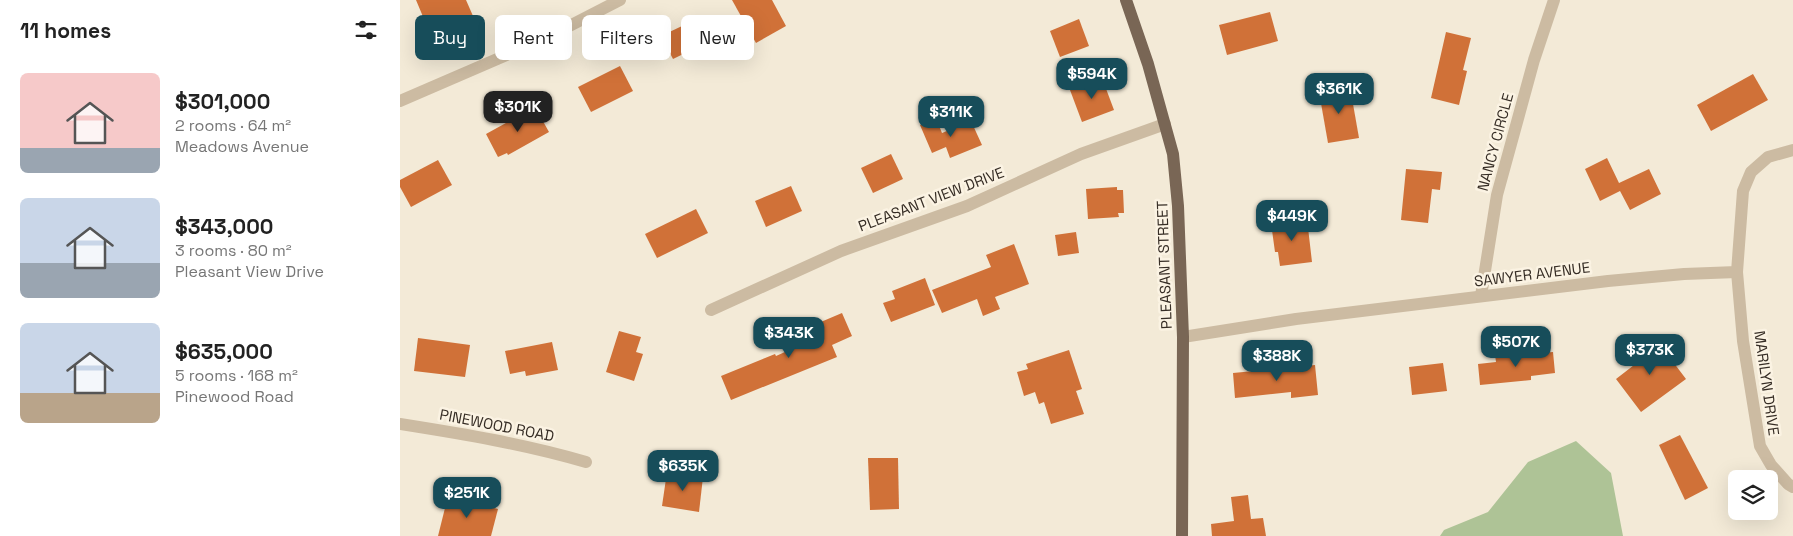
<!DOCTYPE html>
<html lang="en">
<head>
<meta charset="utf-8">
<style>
	body { margin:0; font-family:"Space Grotesk",sans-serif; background:#f6f6f6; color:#222; height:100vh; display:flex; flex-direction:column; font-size:19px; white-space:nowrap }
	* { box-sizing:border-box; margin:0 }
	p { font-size:16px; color:#767676 }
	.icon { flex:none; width:28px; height:28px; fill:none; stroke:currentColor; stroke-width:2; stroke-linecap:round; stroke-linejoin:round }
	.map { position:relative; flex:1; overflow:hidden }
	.sheet { display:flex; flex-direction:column; background:#fff; width:400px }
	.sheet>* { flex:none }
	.guide { position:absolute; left:15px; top:15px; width:475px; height:45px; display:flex; gap:10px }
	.controls { position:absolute; left:1328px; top:470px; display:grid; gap:10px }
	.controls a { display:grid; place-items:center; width:50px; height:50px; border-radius:8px; background:#fff; box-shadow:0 5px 20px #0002; font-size:25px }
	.price { position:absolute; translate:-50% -42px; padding:0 11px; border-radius:10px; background:#174d5a; color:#fff; font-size:16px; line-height:32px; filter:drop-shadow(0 1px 2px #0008) }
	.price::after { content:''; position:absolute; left:50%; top:30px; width:15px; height:11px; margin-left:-8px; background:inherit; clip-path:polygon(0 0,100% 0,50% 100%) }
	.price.current { background:#222; color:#fff }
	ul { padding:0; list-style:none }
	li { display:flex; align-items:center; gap:15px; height:125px; padding:0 20px }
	li span { display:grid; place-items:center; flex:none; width:140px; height:100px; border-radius:8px; color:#555 }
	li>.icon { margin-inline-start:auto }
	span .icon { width:60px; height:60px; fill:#fffc; stroke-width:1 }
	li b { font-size:21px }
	h2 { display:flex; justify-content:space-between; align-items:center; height:60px; padding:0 20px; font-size:21px }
	.pill { padding:0 18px; border-radius:8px; background:#fff; box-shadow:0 5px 20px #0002; font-size:18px; line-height:45px }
	.pill.current { background:#174d5a; color:#fff }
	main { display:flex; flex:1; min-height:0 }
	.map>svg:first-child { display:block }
</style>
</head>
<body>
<main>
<section class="sheet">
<h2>11 homes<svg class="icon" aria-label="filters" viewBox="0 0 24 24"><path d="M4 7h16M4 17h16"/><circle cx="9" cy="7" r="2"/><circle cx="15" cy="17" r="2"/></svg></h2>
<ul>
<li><span style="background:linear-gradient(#f6c9c9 75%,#9aa5b1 0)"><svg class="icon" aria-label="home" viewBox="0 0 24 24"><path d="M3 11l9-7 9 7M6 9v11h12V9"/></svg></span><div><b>$301,000</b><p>2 rooms · 64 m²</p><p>Meadows Avenue</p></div></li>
<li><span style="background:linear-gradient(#c9d6e8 65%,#9aa5b1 0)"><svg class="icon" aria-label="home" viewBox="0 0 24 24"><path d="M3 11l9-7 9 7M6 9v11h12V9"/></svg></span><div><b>$343,000</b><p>3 rooms · 80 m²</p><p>Pleasant View Drive</p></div></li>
<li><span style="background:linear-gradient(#c9d6e8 70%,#b9a48a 0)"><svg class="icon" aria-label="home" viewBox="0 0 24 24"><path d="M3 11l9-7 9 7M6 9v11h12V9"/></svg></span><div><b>$635,000</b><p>5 rooms · 168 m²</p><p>Pinewood Road</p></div></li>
</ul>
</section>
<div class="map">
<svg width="1393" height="536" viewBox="0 0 1393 536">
	<rect width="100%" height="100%" fill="#f3ead7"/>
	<!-- green -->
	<path fill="#aec396" d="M 1176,441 L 1211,473 L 1223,536 L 1040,536 L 1044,530 L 1088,512 L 1128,462 Z"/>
	<!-- building -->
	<g fill="#d07138">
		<path d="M 16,0 L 66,0 L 73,16 L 43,30 L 41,25 L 29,31 Z"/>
		<path d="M 332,0 L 372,0 L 386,26 L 356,43 Z"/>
		<path d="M 870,12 L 878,41 L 827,55 L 819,25 Z"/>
		<path d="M 301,17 L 312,40 L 273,59 L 261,36 Z"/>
		<path d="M 679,19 L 689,46 L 660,57 L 650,31 Z"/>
		<path d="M 1046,32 L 1071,38 L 1063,70 L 1067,71 L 1059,105 L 1031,98 Z"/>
		<path d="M 220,66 L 233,91 L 191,112 L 178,87 Z"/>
		<path d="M 1353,74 L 1368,100 L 1311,131 L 1297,105 Z"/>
		<path d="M 702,78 L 714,110 L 682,122 L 670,90 Z"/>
		<path d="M 950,87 L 959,138 L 928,143 L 919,92 Z"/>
		<path d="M 135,107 L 149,132 L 108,155 L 107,153 L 98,157 L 86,134 Z"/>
		<path d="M 536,118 L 542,133 L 571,121 L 582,145 L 550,158 L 546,147 L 532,153 L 520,125 Z"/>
		<path d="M 491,154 L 503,179 L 473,193 L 461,168 Z"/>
		<path d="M 1207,158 L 1219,183 L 1249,169 L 1261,194 L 1230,210 L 1220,191 L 1200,201 L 1185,169 Z"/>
		<path d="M 38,160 L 52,185 L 11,207 L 0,187 L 0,180 Z"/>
		<path d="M 1006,169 L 1042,172 L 1040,190 L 1032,189 L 1028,223 L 1001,220 Z"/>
		<path d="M 391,186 L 402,211 L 366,227 L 355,201 Z"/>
		<path d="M 717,187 L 717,190 L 723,190 L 724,213 L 718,213 L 719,217 L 688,219 L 686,189 Z"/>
		<path d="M 296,209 L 308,233 L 257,258 L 245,234 Z"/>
		<path d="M 907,219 L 912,262 L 880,266 L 878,252 L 875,252 L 871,223 Z"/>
		<path d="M 676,232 L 679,253 L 658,256 L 655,235 Z"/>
		<path d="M 614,244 L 629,284 L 595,297 L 600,309 L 583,316 L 577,299 L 542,313 L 532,290 L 591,267 L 586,255 Z"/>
		<path d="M 525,278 L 535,305 L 491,322 L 483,303 L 495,299 L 492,291 Z"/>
		<path d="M 442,313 L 452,336 L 432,345 L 437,357 L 331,400 L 321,376 L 375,354 L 376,356 L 414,339 L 409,327 Z"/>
		<path d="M 219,331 L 241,337 L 236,352 L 243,354 L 234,381 L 206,372 Z"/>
		<path d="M 18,338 L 70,345 L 65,377 L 14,371 Z"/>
		<path d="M 1249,338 L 1257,349 L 1261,346 L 1286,379 L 1241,412 L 1216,379 L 1238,362 L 1230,352 Z"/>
		<path d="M 152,342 L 158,370 L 126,376 L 125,371 L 110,374 L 105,351 Z"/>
		<path d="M 669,350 L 682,389 L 676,391 L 684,414 L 651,424 L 644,402 L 639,404 L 635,392 L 624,396 L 617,372 L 628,369 L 626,364 Z"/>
		<path d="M 1129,351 L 1129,354 L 1153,352 L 1155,373 L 1131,376 L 1131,380 L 1080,385 L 1078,364 L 1096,362 L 1095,355 Z"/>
		<path d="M 1043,363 L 1047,391 L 1012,395 L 1009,367 Z"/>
		<path d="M 915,365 L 918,395 L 891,398 L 891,392 L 835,398 L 833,373 Z"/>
		<path d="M 1280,435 L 1308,488 L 1285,500 L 1259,445 Z"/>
		<path d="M 468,458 L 498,458 L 499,509 L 470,510 Z"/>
		<path d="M 267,472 L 303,477 L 299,512 L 262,506 Z"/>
		<path d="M 848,495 L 851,519 L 863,518 L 866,536 L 812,536 L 811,524 L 834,521 L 831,497 Z"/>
		<path d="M 48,496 L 98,509 L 91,536 L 38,536 Z"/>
	</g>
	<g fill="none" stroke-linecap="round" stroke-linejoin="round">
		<!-- minor -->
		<g stroke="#ccbba2" stroke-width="12">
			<path d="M 0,101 L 148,37 L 220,0"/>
			<path d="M 1337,272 L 1343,341 L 1360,446 L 1371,465 L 1388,484 L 1393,487"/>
			<path d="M 1081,296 L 1097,195 L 1134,60 L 1154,0"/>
			<path d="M 311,310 L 441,251 L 567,206 L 681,154 L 765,124"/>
			<path d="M 783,337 L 896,319 L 1208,281 L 1284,274 L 1337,272 L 1343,191 L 1351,172 L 1368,157 L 1393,150"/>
			<path d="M 0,424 C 63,434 125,444 186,462"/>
		</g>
		<!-- major -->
		<path stroke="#796655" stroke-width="12" d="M 726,0 L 748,64 L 773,154 L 778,206 L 783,337 L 782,536"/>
	</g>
	<g text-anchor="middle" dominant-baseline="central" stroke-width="5" stroke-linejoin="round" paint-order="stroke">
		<!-- street labels -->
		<g font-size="15" fill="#362d25" stroke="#fbf3e3">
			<text transform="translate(1095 142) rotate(-75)">NANCY CIRCLE</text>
			<text transform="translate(531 199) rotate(-21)">PLEASANT VIEW DRIVE</text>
			<text transform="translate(764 265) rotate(-92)">PLEASANT STREET</text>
			<text transform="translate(1132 274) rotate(-7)">SAWYER AVENUE</text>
			<text transform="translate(1367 383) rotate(82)">MARILYN DRIVE</text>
			<text transform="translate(97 425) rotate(11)">PINEWOOD ROAD</text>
		</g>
	</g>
</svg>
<div class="controls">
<a><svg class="icon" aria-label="layers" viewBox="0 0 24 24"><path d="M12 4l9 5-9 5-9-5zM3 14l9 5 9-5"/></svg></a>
</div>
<b class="price" style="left:692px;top:100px">$594K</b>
<b class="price" style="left:939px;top:115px">$361K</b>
<b class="price current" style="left:118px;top:133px">$301K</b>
<b class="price" style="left:551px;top:138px">$311K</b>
<b class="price" style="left:892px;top:242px">$449K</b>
<b class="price" style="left:389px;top:359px">$343K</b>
<b class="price" style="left:1116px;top:368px">$507K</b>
<b class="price" style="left:1250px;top:376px">$373K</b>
<b class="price" style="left:877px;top:382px">$388K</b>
<b class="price" style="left:283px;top:492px">$635K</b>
<b class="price" style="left:67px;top:519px">$251K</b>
<div class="guide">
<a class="pill current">Buy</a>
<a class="pill">Rent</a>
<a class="pill">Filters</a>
<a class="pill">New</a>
</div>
</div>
</main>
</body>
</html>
